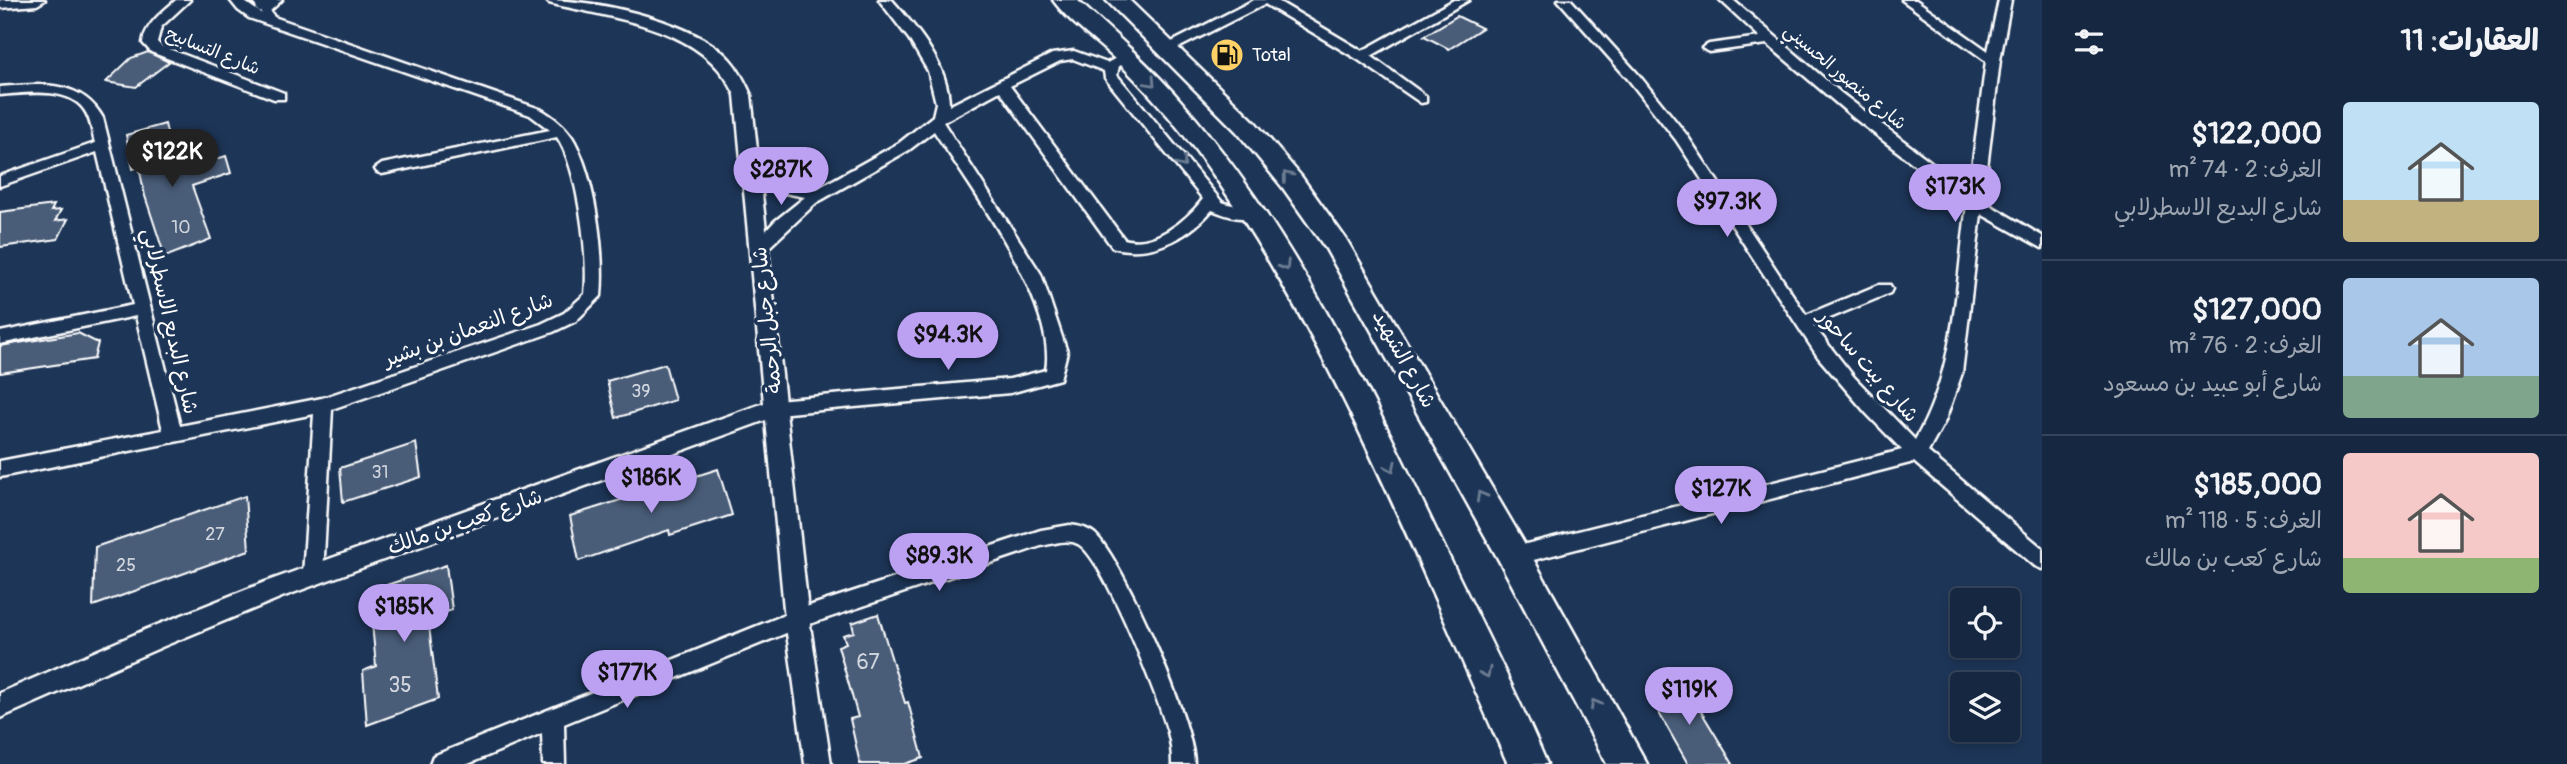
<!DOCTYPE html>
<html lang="ar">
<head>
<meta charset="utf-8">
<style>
	body { margin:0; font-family:Pangolin,"Playpen Sans Arabic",sans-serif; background:#1f3048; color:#f1f3f6; direction:rtl; height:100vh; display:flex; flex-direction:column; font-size:26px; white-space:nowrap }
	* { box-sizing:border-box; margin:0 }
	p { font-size:23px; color:#9ea6b1 }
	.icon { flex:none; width:38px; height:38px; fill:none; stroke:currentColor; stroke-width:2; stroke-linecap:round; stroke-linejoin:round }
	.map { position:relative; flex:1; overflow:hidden; direction:ltr }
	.drawer { display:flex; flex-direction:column; background:#162841; width:525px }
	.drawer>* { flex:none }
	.controls { position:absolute; left:1950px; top:588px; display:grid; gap:14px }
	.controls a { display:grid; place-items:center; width:70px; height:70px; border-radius:7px; background:#162841; box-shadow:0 4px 10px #0003,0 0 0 2px #35445a; font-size:35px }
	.price { position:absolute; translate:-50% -60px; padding:0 16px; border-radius:24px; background:#bca0f2; color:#111; font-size:23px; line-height:46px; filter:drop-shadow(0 2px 4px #0008) }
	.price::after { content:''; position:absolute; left:50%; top:42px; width:21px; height:16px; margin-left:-10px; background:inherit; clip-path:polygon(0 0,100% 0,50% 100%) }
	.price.on { background:#222; color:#fff }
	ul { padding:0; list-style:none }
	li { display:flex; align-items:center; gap:21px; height:175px; padding:0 28px }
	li+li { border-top:2px solid #35445a }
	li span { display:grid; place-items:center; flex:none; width:196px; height:140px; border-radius:7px; color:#555 }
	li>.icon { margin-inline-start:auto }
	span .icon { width:84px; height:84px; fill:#fffc; stroke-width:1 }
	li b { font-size:30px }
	h2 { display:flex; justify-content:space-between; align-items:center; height:84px; padding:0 28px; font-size:30px }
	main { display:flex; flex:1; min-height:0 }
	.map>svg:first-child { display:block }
</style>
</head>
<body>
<main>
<section class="drawer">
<h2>العقارات: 11<svg class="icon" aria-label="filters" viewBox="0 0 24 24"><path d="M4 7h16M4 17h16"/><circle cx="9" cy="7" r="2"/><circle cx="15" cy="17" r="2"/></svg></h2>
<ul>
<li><span style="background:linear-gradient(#bfe0f5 70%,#c2b280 0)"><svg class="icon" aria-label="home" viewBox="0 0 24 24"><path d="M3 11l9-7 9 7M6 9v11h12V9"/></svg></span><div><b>$122,000</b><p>الغرف: 2 · 74 m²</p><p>شارع البديع الاسطرلابي</p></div></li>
<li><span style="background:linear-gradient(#a9c7e8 70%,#7fa58c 0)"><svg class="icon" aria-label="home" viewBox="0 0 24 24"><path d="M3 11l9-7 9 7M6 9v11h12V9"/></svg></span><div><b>$127,000</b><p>الغرف: 2 · 76 m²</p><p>شارع أبو عبيد بن مسعود</p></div></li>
<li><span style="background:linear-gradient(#f6c9c9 75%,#8fb573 0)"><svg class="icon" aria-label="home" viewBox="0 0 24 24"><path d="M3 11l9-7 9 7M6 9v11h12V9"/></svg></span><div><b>$185,000</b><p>الغرف: 5 · 118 m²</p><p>شارع كعب بن مالك</p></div></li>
</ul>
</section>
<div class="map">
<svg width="2042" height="764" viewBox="0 0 2042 764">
	<rect width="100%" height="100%" fill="#1d3557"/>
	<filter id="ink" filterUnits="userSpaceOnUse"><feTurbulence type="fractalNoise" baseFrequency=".0143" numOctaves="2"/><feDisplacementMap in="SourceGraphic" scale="14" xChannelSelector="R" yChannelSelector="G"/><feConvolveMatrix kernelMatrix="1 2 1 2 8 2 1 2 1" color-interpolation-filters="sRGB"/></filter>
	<g filter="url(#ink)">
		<!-- building -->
		<g fill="#4a5d79" stroke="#fff" stroke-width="2">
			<path d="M 1457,16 L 1482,28 L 1449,49 L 1424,36 Z"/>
			<path d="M 148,52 L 169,62 L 136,87 L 106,82 L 131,58 Z"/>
			<path d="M 165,124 L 176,172 L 226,156 L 231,173 L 192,186 L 211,239 L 165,257 L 145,196 L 139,167 L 133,169 L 126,135 Z"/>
			<path d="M 54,205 L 51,211 L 61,210 L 55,221 L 68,219 L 58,239 L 0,247 L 0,212 Z"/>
			<path d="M 78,333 L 98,343 L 94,359 L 0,373 L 0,346 Z"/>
			<path d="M 665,364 L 675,400 L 616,418 L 607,381 Z"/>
			<path d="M 416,443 L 421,477 L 343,502 L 340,468 Z"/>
			<path d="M 718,469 L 732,515 L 670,535 L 669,530 L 579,561 L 570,516 Z"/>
			<path d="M 245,496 L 249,550 L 93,606 L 95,547 Z"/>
			<path d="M 446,565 L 452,610 L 428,618 L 438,699 L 367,725 L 363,671 L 376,666 L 369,591 Z"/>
			<path d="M 878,614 L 905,703 L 908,702 L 923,758 L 905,764 L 860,764 L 850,719 L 858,717 L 838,646 L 846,643 L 843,635 L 854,632 L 852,623 Z"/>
			<path d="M 1685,685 L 1733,764 L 1688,764 L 1647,692 Z"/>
		</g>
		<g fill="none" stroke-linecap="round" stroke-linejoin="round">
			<defs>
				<g id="minor">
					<path d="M 176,0 L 190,0 L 161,27 L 157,42 L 161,46 L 284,93 L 284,99 L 274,99 L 151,52 L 143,43 C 145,24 163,12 176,0 Z"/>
					<path d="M 230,0 L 242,0 L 262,14 L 251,0 L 264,0 L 274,17 L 540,109 C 554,117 567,127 575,142 C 595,181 605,252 601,296 L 576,321 L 553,332 L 332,409 L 323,575 L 320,581 L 313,584 L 306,581 L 303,575 L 314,414 L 0,477 L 0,461 L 163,430 L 136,316 L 0,344 L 0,332 L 133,305 L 97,152 L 0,186 L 0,176 L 95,143 C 92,132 91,120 85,111 C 69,86 25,93 0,95 L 0,87 C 40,84 81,79 103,118 L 180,426 L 322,398 L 541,324 L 564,313 L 585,294 C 589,256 578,168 557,137 L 382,174 L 377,172 L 375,169 L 382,164 L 550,130 L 530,115 L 249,18 L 238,10 Z"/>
					<path d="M 879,0 L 892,0 C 916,27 950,67 949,106 L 1052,54 L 1074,51 L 1107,63 L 1122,55 L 1132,55 L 1132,61 L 1119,66 L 1117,75 L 1222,202 C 1233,207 1252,205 1258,212 C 1245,224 1226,215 1212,210 C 1187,239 1150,258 1112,247 L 1000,91 L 943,122 L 1041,274 L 1067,352 L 1060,379 L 1010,393 L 777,414 L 771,412 L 768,407 L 771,402 L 777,400 L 1010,379 L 1046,370 C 1058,304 970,187 934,131 L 909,150 L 816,203 L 765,251 L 759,252 L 751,247 L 775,221 L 805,197 L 746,185 L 744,182 L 746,179 L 751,177 L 817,189 L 899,143 L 933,116 L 936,103 L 928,71 L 909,39 ZM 1073,59 L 1104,71 L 1105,78 L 1203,199 C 1186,221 1153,248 1124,239 L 1010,86 L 1060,61 Z"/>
					<path d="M 1254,0 L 1276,0 L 1362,51 L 1454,0 L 1469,0 L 1371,56 L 1426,96 L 1426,102 L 1421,103 L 1357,59 L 1265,4 L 1172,51 L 1162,51 L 1160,48 Z"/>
					<path d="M 1558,0 L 1571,0 L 1638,74 L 1686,134 L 1806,315 L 1878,285 L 1890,285 L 1892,289 L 1890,293 L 1813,325 L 1854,377 L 1915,440 C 1956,371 1956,283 1967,205 L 1854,118 L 1767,44 L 1709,52 L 1702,48 L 1709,44 L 1760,37 L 1720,0 L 1733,0 L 1841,93 L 1969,191 L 1986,61 L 1902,0 L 1916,0 L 1988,51 L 1999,0 L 2011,0 L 2000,60 L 1983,201 L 2042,236 L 2042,248 L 1981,214 L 1962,373 L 1945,421 L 1928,452 L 2042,548 L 2042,569 L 2035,566 L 1914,462 L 1514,565 L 1507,562 L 1504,556 L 1507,550 L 1514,547 L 1902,450 L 1867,414 L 1818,357 L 1676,140 L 1628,79 Z"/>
					<path d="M 1070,525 C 1079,526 1089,529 1095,534 C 1124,561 1195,725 1194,764 L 1172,764 C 1172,753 1171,743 1168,732 C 1159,700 1104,558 1078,544 C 1068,538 1052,544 1041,546 L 801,627 L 564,724 L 565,764 L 543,764 L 542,733 L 468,764 L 430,764 L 433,756 L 797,610 L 1041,530 Z"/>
				</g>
				<g id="tertiary">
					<path d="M 0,0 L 45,0 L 37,5 L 0,8 Z"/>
					<path d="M 265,0 L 282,0 L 269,12 L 259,12 L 256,9 Z"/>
					<path d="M 546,0 C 596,0 681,19 721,51 C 735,62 744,79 751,95 L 809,619 L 831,764 L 805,764 L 785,619 L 766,420 L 282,597 L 164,646 L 0,718 L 0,693 L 147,629 L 265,582 L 764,403 L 735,95 C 705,26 613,19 549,3 Z"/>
				</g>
				<g id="trunk">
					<path d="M 1053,0 L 1077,0 C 1115,34 1153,68 1186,107 C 1295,234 1367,385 1438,534 C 1475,611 1514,686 1547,764 L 1508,764 C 1419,567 1340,359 1217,180 C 1189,139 1157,101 1122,66 C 1102,45 1069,23 1053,0 Z"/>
					<path d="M 1106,0 L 1129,0 L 1255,122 L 1301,176 L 1346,239 L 1526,546 L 1647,764 L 1607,764 L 1502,566 L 1326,249 L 1283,188 L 1237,132 Z"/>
				</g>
			</defs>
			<!-- minor casing -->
			<use href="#minor" stroke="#fff" stroke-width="5"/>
			<!-- tertiary casing -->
			<use href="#tertiary" stroke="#fff" stroke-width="5"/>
			<!-- trunk casing -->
			<use href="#trunk" stroke="#fff" stroke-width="5"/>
			<!-- minor -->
			<use href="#minor" fill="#1d3557" fill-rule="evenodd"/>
			<!-- tertiary -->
			<use href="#tertiary" fill="#1d3557" fill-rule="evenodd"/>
			<!-- trunk -->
			<use href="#trunk" fill="#1d3557" fill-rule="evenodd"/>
		</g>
		<!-- one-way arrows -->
		<defs><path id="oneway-chevron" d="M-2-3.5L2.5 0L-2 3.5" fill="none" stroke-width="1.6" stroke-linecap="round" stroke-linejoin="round" transform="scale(1.75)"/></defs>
		<g stroke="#6c7c92">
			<use href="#oneway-chevron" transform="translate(1151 82) rotate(46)"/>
			<use href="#oneway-chevron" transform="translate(1182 163) rotate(52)"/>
			<use href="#oneway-chevron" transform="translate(1287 176) rotate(-128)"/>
			<use href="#oneway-chevron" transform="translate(1285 266) rotate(58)"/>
			<use href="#oneway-chevron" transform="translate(1391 467) rotate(65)"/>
			<use href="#oneway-chevron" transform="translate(1481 496) rotate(-119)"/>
			<use href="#oneway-chevron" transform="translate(1486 673) rotate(65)"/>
			<use href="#oneway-chevron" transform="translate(1595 704) rotate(-119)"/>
		</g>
	</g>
	<!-- icons -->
	<defs>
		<symbol id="fuel-disc" viewBox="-11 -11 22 22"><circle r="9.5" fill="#ffd166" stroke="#1d3557"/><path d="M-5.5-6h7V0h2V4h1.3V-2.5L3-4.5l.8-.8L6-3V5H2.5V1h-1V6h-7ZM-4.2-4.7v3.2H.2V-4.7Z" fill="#111"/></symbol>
	</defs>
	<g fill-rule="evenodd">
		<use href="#fuel-disc" x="1208" y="36" width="38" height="38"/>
	</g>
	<g text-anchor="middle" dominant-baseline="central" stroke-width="7" stroke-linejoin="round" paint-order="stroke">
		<!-- far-street labels -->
		<g font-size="18" fill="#fff" stroke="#1d3557">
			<text transform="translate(213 51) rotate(22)">شارع التسابيح</text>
			<text transform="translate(1845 77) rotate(40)">شارع منصور الحسيني</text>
		</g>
		<!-- far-poi labels -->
		<g font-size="18" fill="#fff" stroke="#1d3557" text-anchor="start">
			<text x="1252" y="55">Total</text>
		</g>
		<!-- number labels -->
		<g font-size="18" fill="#d2d6de">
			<text x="181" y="227">10</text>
			<text x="641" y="391">39</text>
			<text x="380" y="472">31</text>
			<text x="215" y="534">27</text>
			<text x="126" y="565">25</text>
		</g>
		<!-- street labels -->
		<g font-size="21" fill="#fff" stroke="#1d3557">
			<text transform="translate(767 320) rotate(-96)">شارع جبل الرحمة</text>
			<text transform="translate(170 321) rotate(77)">شارع البديع الاسطرلابي</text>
			<text transform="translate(468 330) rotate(-20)">شارع النعمان بن بشير</text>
			<text transform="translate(1404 359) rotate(61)">شارع الشهيد</text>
			<text transform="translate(1868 366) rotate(49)">شارع بيت ساحور</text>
			<text transform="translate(465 522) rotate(-19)">شارع كعب بن مالك</text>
		</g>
		<!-- near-number labels -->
		<g font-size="21" fill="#d2d6de">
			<text x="868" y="662">67</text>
			<text x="400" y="685">35</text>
		</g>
	</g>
</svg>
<div class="controls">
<a><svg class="icon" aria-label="locate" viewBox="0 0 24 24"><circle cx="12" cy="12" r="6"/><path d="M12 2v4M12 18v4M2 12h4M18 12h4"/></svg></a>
<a><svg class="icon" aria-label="layers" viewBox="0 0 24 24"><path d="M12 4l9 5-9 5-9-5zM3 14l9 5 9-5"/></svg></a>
</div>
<b class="price on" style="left:172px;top:189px">$122K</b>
<b class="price" style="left:781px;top:207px">$287K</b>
<b class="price" style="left:1955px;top:224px">$173K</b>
<b class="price" style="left:1727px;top:239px">$97.3K</b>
<b class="price" style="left:948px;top:372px">$94.3K</b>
<b class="price" style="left:651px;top:515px">$186K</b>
<b class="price" style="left:1721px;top:526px">$127K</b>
<b class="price" style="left:939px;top:593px">$89.3K</b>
<b class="price" style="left:404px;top:644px">$185K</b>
<b class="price" style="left:627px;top:710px">$177K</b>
<b class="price" style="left:1689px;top:727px">$119K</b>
</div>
</main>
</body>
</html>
